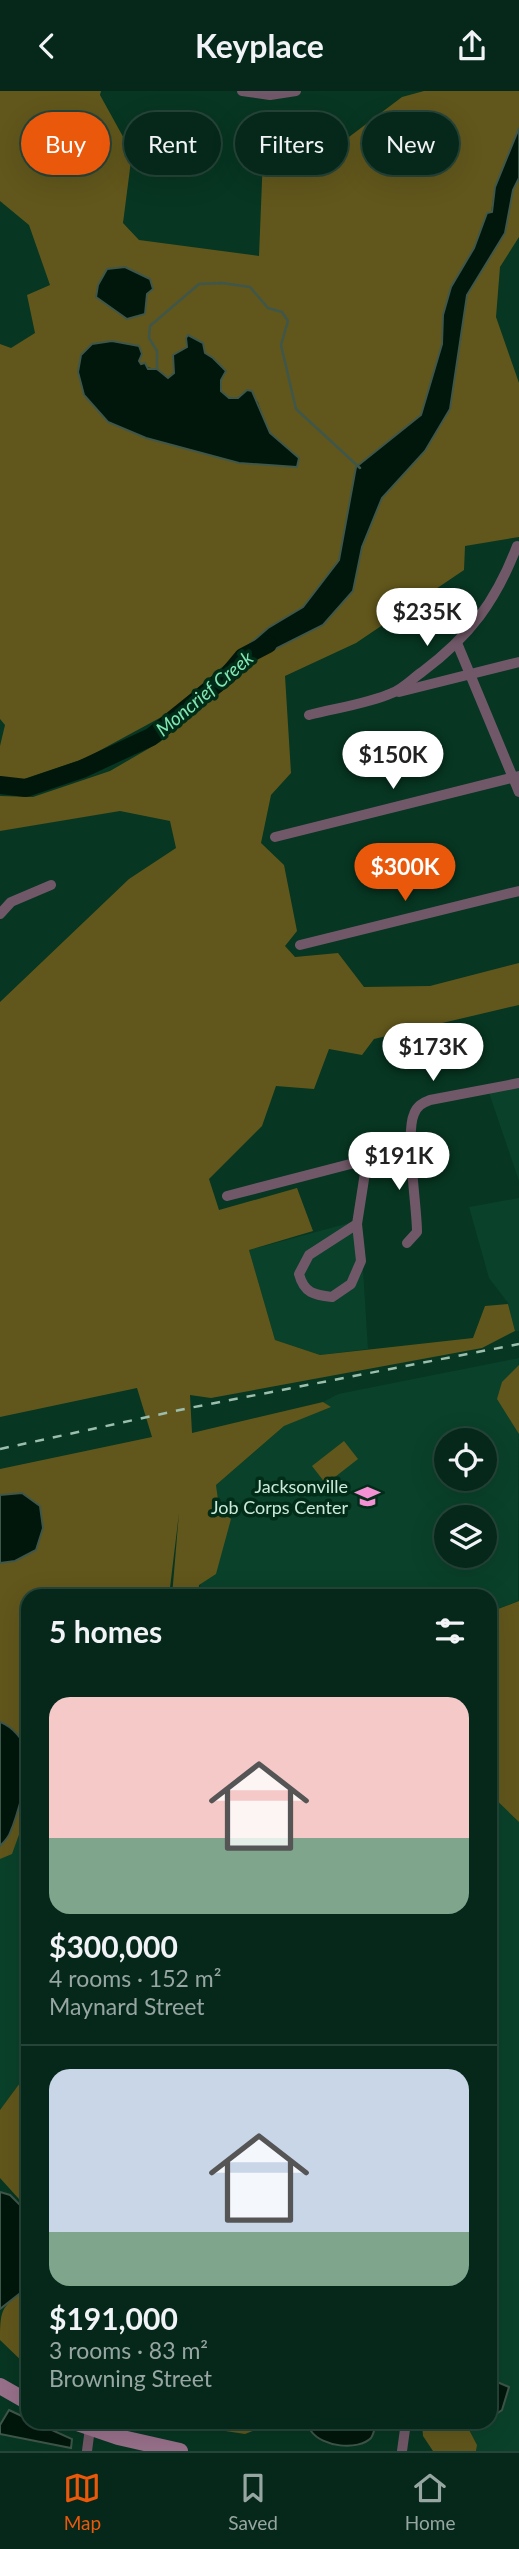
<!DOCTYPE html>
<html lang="en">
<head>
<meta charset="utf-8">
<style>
	body { margin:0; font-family:Lato,sans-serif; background:#0e3023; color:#f1f3f6; height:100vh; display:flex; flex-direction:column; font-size:26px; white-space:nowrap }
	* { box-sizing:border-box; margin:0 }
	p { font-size:23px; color:#97a6a2 }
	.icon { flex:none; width:38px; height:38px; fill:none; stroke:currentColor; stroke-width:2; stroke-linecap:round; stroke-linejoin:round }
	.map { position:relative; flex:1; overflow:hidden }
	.details { position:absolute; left:21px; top:1498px; width:476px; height:840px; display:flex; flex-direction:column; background:#05281a; border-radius:21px; box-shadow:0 7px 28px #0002,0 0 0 2px #264439 }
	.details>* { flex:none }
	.top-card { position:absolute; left:21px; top:21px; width:478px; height:63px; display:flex; gap:14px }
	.buttons { position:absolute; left:434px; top:1337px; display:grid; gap:14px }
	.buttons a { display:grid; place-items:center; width:63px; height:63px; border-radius:50%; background:#05281a; box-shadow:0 7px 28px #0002,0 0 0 2px #264439; font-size:35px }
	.price { position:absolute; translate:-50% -60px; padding:0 16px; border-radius:24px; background:#fff; color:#222; font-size:23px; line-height:46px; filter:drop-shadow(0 2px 4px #0008) }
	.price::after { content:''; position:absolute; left:50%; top:42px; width:21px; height:16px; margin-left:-10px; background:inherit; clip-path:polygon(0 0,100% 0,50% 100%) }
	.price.selected { background:#ea580c; color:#fff }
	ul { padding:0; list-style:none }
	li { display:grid; align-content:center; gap:14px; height:371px; padding:0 28px }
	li+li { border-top:2px solid #264439 }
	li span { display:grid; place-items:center; height:217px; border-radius:21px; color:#555 }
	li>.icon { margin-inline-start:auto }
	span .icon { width:126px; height:126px; fill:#fffc; stroke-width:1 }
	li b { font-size:30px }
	h2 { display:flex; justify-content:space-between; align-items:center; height:84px; padding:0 28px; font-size:30px }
	.chip { padding:0 24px; border-radius:32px; background:#05281a; box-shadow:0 7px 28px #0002,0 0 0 2px #264439; font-size:24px; line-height:63px }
	.chip.selected { background:#ea580c; color:#fff }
	header { display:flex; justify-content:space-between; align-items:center; height:91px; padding:0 28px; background:#05281a; font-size:32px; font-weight:700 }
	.tabs { display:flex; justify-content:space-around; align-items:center; height:98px; border-top:2px solid #264439; background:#05281a; font-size:19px; color:#97a6a2 }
	.tabs a { display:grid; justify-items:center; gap:4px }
	.tabs .selected { color:#ea580c }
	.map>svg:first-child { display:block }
</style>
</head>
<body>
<header><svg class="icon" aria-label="back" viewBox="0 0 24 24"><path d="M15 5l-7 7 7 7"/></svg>Keyplace<svg class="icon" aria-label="share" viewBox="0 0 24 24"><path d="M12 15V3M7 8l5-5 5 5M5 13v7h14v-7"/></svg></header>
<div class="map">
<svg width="519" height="2360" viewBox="0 0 519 2360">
	<rect width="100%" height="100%" fill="#073622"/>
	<!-- built -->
	<g fill="#0a412a" fill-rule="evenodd">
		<path d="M 519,996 L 519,1090 L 489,1002 Z"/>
		<path d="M 519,1107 L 519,1240 L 515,1240 L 508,1212 L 489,1187 L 469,1116 Z"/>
		<path d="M 360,1129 L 368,1258 L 320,1264 L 275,1249 L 249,1159 Z"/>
		<path d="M 519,1267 L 518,1510 L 490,1521 L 490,1505 L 198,1505 L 218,1416 L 216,1394 L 284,1335 L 330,1316 L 323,1311 L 338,1303 ZM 446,1349 L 485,1349 L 485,1388 L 446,1388 ZM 446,1426 L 485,1426 L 485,1465 L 446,1465 Z"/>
		<path d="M 0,1625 L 28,1737 L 28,1981 L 0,2019 Z"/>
		<path d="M 490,1703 L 519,1731 L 519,2360 L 476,2360 L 477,2354 L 465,2331 L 490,2331 Z"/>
	</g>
	<!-- green -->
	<g fill="#61571c" fill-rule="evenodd">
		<path d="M 0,0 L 101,0 L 100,4 L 132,62 L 123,132 L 139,149 L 259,165 L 263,65 L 341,52 L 402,6 L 424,0 L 519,0 L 519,37 L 495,96 L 491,121 L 487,122 L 474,157 L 451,196 L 443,224 L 442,253 L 421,324 L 356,376 L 339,469 L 303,516 L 268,537 L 167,623 L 86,667 L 21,689 L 0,687 L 0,655 L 5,634 L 0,628 L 0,253 L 11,257 L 35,242 L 27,204 L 50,194 L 29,134 L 0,110 ZM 187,256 L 213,267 L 222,277 L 221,300 L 229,307 L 238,307 L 247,299 L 258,311 L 269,342 L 298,367 L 297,376 L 239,372 L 146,347 L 108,331 L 142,263 L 139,271 C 145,277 149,276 156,278 C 160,280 165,285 168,288 L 174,282 L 180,260 Z"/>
		<path d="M 519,87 L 519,146 L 500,176 L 496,226 L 519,292 L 519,446 L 465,455 L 464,479 L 356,552 L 285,585 L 291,682 L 271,704 L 261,752 L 284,774 L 297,840 L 285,855 L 295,866 L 338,862 L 364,896 L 430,895 L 519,872 L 519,914 L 374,948 L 362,964 L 329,958 L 314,998 L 276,995 L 262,1035 L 209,1088 L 219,1119 L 297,1097 L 313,1140 L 249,1159 L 275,1249 L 320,1264 L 473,1247 L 485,1215 L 508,1213 L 515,1240 L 482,1257 L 211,1307 L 190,1304 L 192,1342 L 323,1311 L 331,1316 L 284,1335 L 216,1394 L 219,1416 L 231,1428 L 216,1483 L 199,1494 L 198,1505 L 172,1505 L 179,1422 L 169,1505 L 28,1505 L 28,1737 L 25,1727 L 12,1763 L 0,1768 L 0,1378 L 152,1346 L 137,1297 L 0,1326 L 0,911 L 129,788 L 176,757 L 170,730 L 120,720 L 0,740 L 0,705 L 33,706 L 110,680 L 160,651 L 251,570 L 323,534 L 353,500 L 362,456 L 382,407 L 425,360 L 450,318 L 467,204 L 505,142 L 513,99 Z"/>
		<path d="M 519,1274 L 519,1343 L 497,1308 L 502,1291 Z"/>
		<path d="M 344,1350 L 358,1368 L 326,1393 L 312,1375 Z"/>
		<path d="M 519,1510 L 519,1731 L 490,1703 L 490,1521 Z"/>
		<path d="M 28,1981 L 28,2118 L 0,2087 L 0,2019 Z"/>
		<path d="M 28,2194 L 28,2276 L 0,2249 C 0,2214 3,2217 28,2194 Z"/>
		<path d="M 166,2331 L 276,2331 L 245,2343 Z"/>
		<path d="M 422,2331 L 465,2331 L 477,2354 L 476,2360 L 433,2360 L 423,2345 Z"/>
	</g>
	<!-- water -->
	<g fill="#02170c" stroke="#3f564a" stroke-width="2">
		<path d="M 519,37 L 519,87 L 513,99 L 505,142 L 467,204 L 450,318 L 425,360 L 382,407 L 362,456 L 353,500 L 323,534 L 251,570 L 244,558 L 268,537 L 303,516 L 339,469 L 356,376 L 421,324 L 442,253 L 443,224 L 451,196 L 474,157 L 487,122 L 492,121 L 495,96 Z"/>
		<path d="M 125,176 L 150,188 L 153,198 L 147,203 L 145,223 L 127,228 L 96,206 L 98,194 L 107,178 Z"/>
		<path d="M 188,244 L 203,252 L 205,262 L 213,267 L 226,280 L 221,289 L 221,300 L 229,307 L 238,307 L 247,299 L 252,300 L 270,342 L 299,367 L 297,376 L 239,372 L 146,347 L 108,331 L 84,304 L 78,281 L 81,264 L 92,253 L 112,250 L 139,255 L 142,263 L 139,270 L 141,273 L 145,272 L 148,278 L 157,278 L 168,287 L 174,282 L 173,264 L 187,256 L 186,247 Z"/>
		<path d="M 22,1402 L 40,1415 L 43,1437 L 36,1459 L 15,1470 L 0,1472 L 0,1404 Z"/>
		<path d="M 0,1631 C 13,1636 23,1648 28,1662 C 32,1675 16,1728 10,1742 C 8,1747 4,1751 0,1755 Z"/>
		<path d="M 0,2101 L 10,2104 L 28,2122 L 28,2196 L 0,2218 Z"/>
		<path d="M 490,2288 L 509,2296 L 502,2319 L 496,2323 L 490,2321 Z"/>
		<path d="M 9,2319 L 28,2328 L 28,2331 L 34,2331 L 72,2348 L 71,2357 L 0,2343 L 0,2334 Z"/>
		<path d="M 314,2331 L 376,2331 C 375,2336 374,2343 371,2347 C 358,2360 322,2356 311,2340 Z"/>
	</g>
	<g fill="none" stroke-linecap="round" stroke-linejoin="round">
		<!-- stream -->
		<path stroke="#3f564a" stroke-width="2.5" d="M 157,278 L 157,260 L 149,247 L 150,235 L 199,193 L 222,192 L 250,196 L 268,217 L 282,221 L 288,230 L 281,254 L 296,318 L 360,377"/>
		<!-- river -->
		<path stroke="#02170c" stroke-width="18" d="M 0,694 L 26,697 L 82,678 L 151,646 L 228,584 L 243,566 L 268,553"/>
		<!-- street -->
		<g stroke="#715868" stroke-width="10">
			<path d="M 242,0 L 270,4 L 296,0"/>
			<path d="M 457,552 L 519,701"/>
			<path d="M 399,601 L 519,571"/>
			<path d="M 309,624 C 336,617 367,613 392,602 C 403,598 413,587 422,581 C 470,545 496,510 517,455"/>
			<path d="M 275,746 L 519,685"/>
			<path d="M 0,823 L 11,811 L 51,794"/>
			<path d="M 300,854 L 519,800"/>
			<path d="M 227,1105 L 412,1057"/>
			<path d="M 357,1133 L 361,1170 L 351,1193 L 332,1206 C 314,1204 304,1202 299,1183 L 309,1164 L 357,1133 L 367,1069"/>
			<path d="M 407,1152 L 417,1141 C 417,1115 405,1043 414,1023 C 417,1015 422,1012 430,1009 L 519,992"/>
			<path d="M 87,2360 L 90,2337"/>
			<path d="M 402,2360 L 406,2331"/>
		</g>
		<!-- secondary -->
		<g stroke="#98708a" stroke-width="16">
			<path d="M 0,2295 L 28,2311"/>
			<path d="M 74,2331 L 118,2346 L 180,2360"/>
		</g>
		<!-- rail -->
		<path stroke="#9cbead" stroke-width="2.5" stroke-dasharray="9 9" stroke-linecap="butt" d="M 0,1358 L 189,1317 L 519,1253"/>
	</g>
	<!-- icons -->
	<defs>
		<symbol id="university-bare" viewBox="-9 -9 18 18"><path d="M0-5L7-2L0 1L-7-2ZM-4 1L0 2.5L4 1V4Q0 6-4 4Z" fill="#f491d4" stroke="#002c18" stroke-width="2.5" paint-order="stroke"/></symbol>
	</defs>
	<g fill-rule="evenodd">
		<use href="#university-bare" x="350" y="1388" width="35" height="35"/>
	</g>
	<g text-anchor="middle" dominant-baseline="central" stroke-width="7" stroke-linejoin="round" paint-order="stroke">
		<!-- poi labels -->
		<g font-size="18" fill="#ccead9" stroke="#002c18" text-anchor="end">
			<text x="348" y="1395">Jacksonville<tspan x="348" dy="21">Job Corps Center</tspan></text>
		</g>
		<!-- water labels -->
		<g font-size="19" font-style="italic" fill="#83e7b4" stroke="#002c18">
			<text transform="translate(204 602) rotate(-40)">Moncrief Creek</text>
		</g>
	</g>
</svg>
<div class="buttons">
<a><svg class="icon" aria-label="locate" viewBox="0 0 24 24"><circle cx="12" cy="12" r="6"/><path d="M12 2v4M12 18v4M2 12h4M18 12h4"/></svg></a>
<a><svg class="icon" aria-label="layers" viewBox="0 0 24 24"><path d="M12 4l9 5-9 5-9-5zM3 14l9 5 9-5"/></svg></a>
</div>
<b class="price" style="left:427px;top:557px">$235K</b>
<b class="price" style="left:393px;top:700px">$150K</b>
<b class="price selected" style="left:405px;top:812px">$300K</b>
<b class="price" style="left:433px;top:992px">$173K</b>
<b class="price" style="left:399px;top:1101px">$191K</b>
<div class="top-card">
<a class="chip selected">Buy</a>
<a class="chip">Rent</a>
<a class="chip">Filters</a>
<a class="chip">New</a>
</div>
<section class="details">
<h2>5 homes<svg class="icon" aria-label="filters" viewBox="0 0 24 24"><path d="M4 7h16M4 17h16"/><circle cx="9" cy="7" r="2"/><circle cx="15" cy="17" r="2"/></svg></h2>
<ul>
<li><span style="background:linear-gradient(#f6c9c9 65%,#7fa58c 0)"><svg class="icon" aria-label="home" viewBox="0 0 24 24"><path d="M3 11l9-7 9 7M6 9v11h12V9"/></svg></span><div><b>$300,000</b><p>4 rooms · 152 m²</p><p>Maynard Street</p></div></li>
<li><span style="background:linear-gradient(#c9d6e8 75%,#7fa58c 0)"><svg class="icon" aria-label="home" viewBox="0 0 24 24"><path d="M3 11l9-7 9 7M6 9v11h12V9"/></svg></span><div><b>$191,000</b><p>3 rooms · 83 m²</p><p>Browning Street</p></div></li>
</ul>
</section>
</div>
<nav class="tabs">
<a class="selected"><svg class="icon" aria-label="map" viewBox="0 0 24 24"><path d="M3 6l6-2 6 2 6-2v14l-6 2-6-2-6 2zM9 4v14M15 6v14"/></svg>Map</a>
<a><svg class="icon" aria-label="saved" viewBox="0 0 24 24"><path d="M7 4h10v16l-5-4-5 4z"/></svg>Saved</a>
<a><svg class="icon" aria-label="home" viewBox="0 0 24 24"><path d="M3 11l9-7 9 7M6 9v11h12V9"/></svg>Home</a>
</nav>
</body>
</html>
